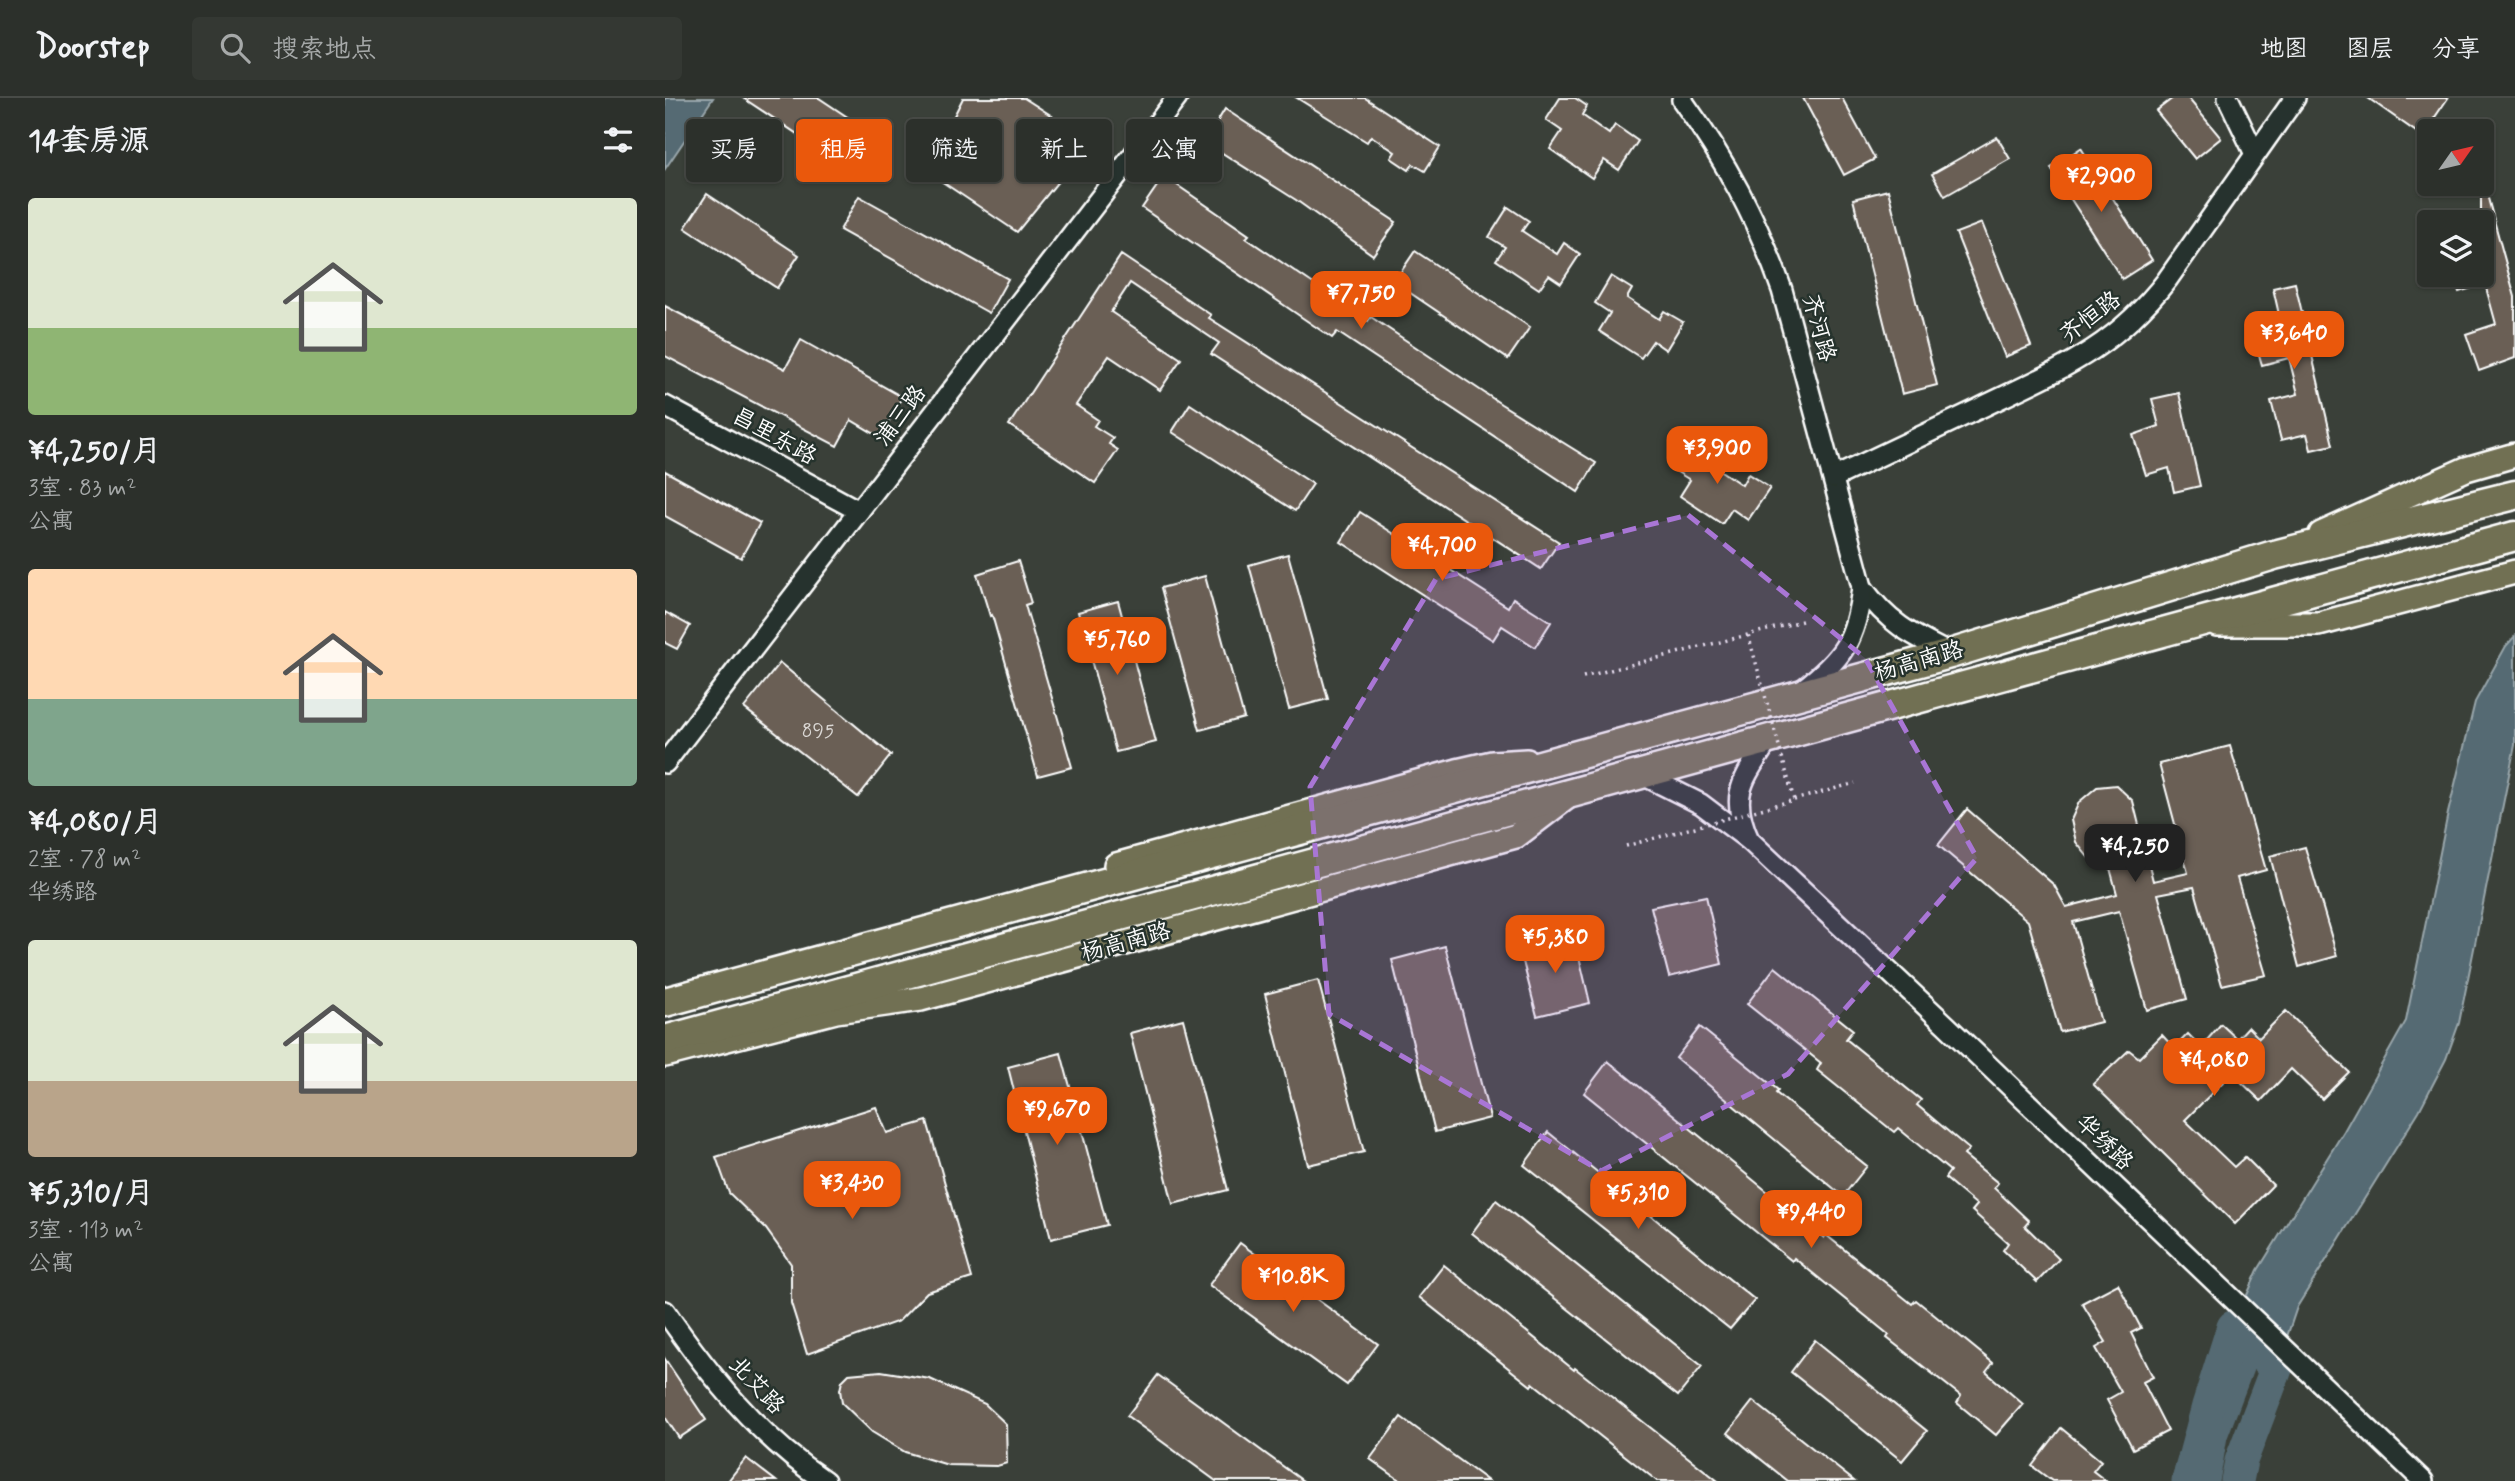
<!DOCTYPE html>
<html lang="zh">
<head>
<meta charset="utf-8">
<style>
	body { margin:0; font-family:Mynerve,"LXGW WenKai TC",sans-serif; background:#343833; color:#f1f3f6; height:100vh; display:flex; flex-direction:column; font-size:26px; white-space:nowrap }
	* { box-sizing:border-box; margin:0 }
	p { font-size:23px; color:#a6a9a9 }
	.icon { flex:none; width:38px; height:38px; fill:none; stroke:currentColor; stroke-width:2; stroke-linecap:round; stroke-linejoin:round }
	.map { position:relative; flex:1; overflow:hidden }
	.side { display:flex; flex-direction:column; background:#2c302b; width:665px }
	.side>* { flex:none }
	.banner { position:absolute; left:21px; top:21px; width:665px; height:63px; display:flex; gap:14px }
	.needle { width:46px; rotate:56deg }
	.tools { position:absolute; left:1752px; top:21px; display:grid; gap:14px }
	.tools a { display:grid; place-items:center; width:77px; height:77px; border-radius:7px; background:#2c302b; box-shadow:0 2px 5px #0004,0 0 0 2px #484b47; font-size:35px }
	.price { position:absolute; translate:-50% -60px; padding:0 16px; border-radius:14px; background:#ea580c; color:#fff; font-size:23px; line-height:46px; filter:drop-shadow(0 2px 4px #0008) }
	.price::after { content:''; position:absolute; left:50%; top:42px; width:21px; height:16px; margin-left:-10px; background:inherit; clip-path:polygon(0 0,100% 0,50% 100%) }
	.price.on { background:#222; color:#fff }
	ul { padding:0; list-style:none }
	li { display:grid; align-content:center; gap:14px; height:371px; padding:0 28px }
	li span { display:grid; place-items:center; height:217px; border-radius:7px; color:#555 }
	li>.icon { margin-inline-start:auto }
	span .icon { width:126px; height:126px; fill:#fffc; stroke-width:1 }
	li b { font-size:30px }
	h2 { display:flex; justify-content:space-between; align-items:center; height:84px; padding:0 28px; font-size:30px }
	.chip { padding:0 24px; border-radius:7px; background:#2c302b; box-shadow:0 2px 5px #0004,0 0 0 2px #484b47; font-size:24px; line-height:63px }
	.chip.on { background:#ea580c; color:#fff }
	header { display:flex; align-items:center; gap:42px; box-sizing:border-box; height:98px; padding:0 35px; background:#2c302b; border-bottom:2px solid #484b47 }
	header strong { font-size:33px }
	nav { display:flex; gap:38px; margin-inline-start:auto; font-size:24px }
	.search { width:490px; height:63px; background:#343833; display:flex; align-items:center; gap:18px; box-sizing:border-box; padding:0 24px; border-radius:7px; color:#a6a9a9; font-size:26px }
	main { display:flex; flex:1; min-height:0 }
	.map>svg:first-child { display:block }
</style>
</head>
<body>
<header>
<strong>Doorstep</strong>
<div class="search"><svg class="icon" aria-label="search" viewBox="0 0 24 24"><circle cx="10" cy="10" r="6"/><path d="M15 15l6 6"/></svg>搜索地点</div>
<nav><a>地图</a><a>图层</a><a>分享</a></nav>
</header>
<main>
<section class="side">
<h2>14套房源<svg class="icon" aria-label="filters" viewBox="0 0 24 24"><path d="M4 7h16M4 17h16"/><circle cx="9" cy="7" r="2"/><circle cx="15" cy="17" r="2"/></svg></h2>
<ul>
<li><span style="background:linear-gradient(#dfe7d0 60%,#8fb573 0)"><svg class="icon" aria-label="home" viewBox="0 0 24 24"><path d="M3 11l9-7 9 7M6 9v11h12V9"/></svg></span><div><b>¥4,250/月</b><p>3室 · 83 m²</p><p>公寓</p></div></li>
<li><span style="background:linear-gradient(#ffd9b3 60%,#7fa58c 0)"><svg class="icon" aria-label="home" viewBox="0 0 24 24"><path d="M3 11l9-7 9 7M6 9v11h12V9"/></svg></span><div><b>¥4,080/月</b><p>2室 · 78 m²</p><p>华绣路</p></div></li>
<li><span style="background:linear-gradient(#dfe7d0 65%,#b9a48a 0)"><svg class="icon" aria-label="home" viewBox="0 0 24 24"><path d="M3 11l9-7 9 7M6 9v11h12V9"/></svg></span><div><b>¥5,310/月</b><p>3室 · 113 m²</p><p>公寓</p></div></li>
</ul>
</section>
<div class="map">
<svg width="1850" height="1383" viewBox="0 0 1850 1383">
	<rect width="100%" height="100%" fill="#3a4039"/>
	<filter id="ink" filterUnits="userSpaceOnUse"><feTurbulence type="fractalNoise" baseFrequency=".0143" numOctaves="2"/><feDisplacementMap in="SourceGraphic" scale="14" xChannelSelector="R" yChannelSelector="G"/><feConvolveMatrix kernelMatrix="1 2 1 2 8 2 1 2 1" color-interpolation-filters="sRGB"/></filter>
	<g filter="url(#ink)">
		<!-- water -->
		<g fill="#556a73" stroke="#99a6ab" stroke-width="2">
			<path d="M 0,0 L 48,0 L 0,71 Z"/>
			<path d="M 1850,538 L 1850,647 L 1794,925 L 1781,961 L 1754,1013 L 1632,1209 L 1611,1271 L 1568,1229 L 1593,1172 L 1679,1033 L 1741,923 L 1783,715 L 1810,604 L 1841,548 Z"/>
		</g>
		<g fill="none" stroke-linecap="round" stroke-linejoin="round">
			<!-- canal -->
			<path stroke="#556a73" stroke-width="19" d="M 1545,1383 L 1553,1338 L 1597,1223"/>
			<!-- river -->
			<path stroke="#556a73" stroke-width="33" d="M 1523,1383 L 1543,1308 L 1568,1229 L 1611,1271 L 1576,1363 L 1572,1383"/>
		</g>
		<!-- building -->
		<g fill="#6a5f55" stroke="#fff" stroke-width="2">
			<path d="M 78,0 L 154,0 L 208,36 L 185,71 Z"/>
			<path d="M 298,0 L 359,0 L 426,43 L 352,134 L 261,73 Z"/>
			<path d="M 632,0 L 700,0 L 775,49 L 760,73 L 748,66 L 744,72 L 726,60 L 730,54 L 706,38 L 702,44 Z"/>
			<path d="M 895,0 L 910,0 L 922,8 L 917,17 L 944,36 L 950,27 L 973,43 L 954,72 L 939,62 L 927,80 L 885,51 L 897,33 L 881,22 Z"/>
			<path d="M 1138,0 L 1177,0 L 1210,61 L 1179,77 Z"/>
			<path d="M 1508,0 L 1523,0 L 1556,40 L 1530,61 L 1491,13 Z"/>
			<path d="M 1703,0 L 1783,0 L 1757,38 Z"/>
			<path d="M 560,11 L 731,124 L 708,157 L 631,102 L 540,44 Z"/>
			<path d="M 1332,39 L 1345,61 L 1280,98 L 1267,76 Z"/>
			<path d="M 1416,50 L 1487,162 L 1457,181 L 1386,70 Z"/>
			<path d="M 499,78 L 584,137 L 581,140 L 703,223 L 706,219 L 836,306 L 931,365 L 913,394 L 672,234 L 667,240 L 477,110 Z"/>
			<path d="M 1223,92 L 1272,287 L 1237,296 L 1188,101 Z"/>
			<path d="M 1816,93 L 1821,93 L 1850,199 L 1850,260 L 1814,273 L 1801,236 L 1831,226 L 1820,186 L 1794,194 L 1788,177 L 1816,177 Z"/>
			<path d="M 42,96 L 134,157 L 112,190 L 20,130 Z"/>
			<path d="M 194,98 L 343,181 L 324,215 L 175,132 Z"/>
			<path d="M 843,109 L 864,123 L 857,133 L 892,156 L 899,145 L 915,156 L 896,185 L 884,177 L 874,191 L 831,162 L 840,149 L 824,139 Z"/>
			<path d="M 1317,125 L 1366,248 L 1340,259 L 1291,135 Z"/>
			<path d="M 750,153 L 865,229 L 843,261 L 729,184 Z"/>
			<path d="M 456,157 L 546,217 L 544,220 L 894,444 L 876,471 L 546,256 L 554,245 L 465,185 L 446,214 L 516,261 L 495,292 L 444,258 L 411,307 L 433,322 L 429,328 L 448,340 L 444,346 L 453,352 L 430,385 L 344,327 Z"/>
			<path d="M 946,178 L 967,191 L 962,200 L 994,221 L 999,213 L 1018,224 L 1001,252 L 988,243 L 976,260 L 934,233 L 945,215 L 930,205 Z"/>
			<path d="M 1630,185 L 1668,347 L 1646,352 L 1642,336 L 1616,342 L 1606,303 L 1633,296 L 1624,260 L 1597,267 L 1586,229 L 1615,221 L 1608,190 Z"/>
			<path d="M 0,208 L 120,271 L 136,242 L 237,299 L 215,339 L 186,322 L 172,348 L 0,258 Z"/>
			<path d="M 1514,295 L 1535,388 L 1509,394 L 1504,370 L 1481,377 L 1468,337 L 1494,328 L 1487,301 Z"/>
			<path d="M 525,306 L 648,386 L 630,413 L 507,334 Z"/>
			<path d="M 1030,340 L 1051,354 L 1044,365 L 1077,387 L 1083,376 L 1105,390 L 1083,422 L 1067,411 L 1057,426 L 1015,398 L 1025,382 L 1009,372 Z"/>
			<path d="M 0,373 L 95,425 L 76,460 L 0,418 Z"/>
			<path d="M 695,414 L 843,509 L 848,500 L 886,524 L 870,549 L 837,528 L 828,542 L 676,444 Z"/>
			<path d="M 623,456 L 663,601 L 624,611 L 584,467 Z"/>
			<path d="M 353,463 L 366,505 L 360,507 L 407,669 L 373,678 L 327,517 L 325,518 L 312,476 Z"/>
			<path d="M 540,478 L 579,620 L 535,632 L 496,490 Z"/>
			<path d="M 453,503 L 491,644 L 451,654 L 413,514 Z"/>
			<path d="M 0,514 L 25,528 L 12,551 L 0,545 Z"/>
			<path d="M 115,565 L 226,657 L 193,699 L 79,610 Z"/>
			<path d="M 1565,648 L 1601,772 L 1572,780 L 1601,877 L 1557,887 L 1529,789 L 1493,796 L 1522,901 L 1482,912 L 1454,813 L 1408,824 L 1436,924 L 1395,934 L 1363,823 L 1273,747 L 1302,711 L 1389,787 L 1401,809 L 1452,796 L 1445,770 L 1427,764 L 1411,744 L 1406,722 L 1414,704 L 1432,689 L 1451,687 L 1468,703 L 1488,783 L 1523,775 L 1494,666 Z"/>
			<path d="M 1640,749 L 1672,858 L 1634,869 L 1605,758 Z"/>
			<path d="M 1041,798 L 1057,866 L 1004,879 L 986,809 Z"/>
			<path d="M 909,837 L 925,905 L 872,918 L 854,848 Z"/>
			<path d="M 780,848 L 825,1020 L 770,1034 L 727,862 Z"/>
			<path d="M 1110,869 L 1188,932 L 1181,941 L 1256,1002 L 1252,1007 L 1304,1051 L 1299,1057 L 1333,1085 L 1329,1090 L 1364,1123 L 1360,1128 L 1394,1161 L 1372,1184 L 1338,1152 L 1343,1145 L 1307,1113 L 1312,1107 L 1280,1080 L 1285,1073 L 1233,1030 L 1229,1034 L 1152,972 L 1156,965 L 1082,906 Z"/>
			<path d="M 653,882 L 699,1054 L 643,1067 L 600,896 Z"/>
			<path d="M 1621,913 L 1684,974 L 1657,1001 L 1626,971 L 1596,1003 L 1567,975 L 1520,1022 L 1569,1069 L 1580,1059 L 1608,1087 L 1570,1126 L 1428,986 L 1464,952 L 1474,960 L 1497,937 L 1509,950 L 1523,936 L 1536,949 L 1556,926 L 1572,941 L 1583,929 L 1594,940 Z"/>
			<path d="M 518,921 L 563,1092 L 508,1106 L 465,935 Z"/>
			<path d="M 1035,929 L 1113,992 L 1111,995 L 1202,1068 L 1178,1098 L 1011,960 Z"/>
			<path d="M 396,955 L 442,1127 L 386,1141 L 343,969 Z"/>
			<path d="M 943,963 L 1159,1140 L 1161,1137 L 1247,1206 L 1251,1202 L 1328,1265 L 1321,1274 L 1358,1306 L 1331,1337 L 1292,1305 L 1296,1298 L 1222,1240 L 1224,1237 L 1129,1160 L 1127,1163 L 919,995 Z"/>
			<path d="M 211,1009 L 222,1035 L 262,1023 L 307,1180 L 262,1194 L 234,1223 L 142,1256 L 126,1205 L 126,1166 L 101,1131 L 64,1095 L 51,1059 Z"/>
			<path d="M 883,1034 L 1090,1202 L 1065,1231 L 859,1067 Z"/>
			<path d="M 831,1102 L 1037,1268 L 1013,1298 L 807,1135 Z"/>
			<path d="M 575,1145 L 713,1246 L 682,1287 L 544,1187 Z"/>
			<path d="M 779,1167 L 909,1272 L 910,1270 L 1053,1383 L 992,1383 L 868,1285 L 866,1288 L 754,1199 Z"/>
			<path d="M 1453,1186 L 1476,1230 L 1466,1235 L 1488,1279 L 1478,1284 L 1503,1333 L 1468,1351 L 1442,1302 L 1456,1294 L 1431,1250 L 1441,1244 L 1417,1205 Z"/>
			<path d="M 1150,1242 L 1262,1333 L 1237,1363 L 1126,1274 Z"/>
			<path d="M 0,1261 L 41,1322 L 14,1340 L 0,1319 Z"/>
			<path d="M 216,1273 L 265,1281 L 320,1306 L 341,1326 L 342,1365 L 332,1368 L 283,1367 L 240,1354 L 207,1334 L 177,1305 L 175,1292 L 177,1283 L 184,1276 Z"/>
			<path d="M 493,1277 L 638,1383 L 551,1383 L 462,1318 Z"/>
			<path d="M 1088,1303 L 1189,1383 L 1123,1383 L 1063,1335 Z"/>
			<path d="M 736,1319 L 823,1383 L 736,1383 L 705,1361 Z"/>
			<path d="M 1396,1330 L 1436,1363 L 1428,1373 L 1441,1383 L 1387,1383 L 1367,1368 Z"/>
			<path d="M 81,1360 L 111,1383 L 63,1383 Z"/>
		</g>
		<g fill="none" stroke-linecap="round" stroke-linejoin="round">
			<defs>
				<g id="minor">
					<path d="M 1018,0 L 1017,2 C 1061,63 1092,121 1117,192 L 1197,489 C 1224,526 1245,536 1285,556"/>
					<path d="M 1563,0 L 1590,56"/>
					<path d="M 0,308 L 194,413"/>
					<path d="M 1168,380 C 1216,357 1265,334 1313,311 C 1391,273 1447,253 1502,182 L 1630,0"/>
					<path d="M 1137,592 C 1178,560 1191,542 1197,489"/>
					<path d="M 0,665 L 512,0"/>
					<path d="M 976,676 L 1036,706 L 1085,743 L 1280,926 L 1758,1383"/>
					<path d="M 1084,742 C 1063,695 1079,681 1104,641"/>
					<path d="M 0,1213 C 44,1277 94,1339 160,1383"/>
				</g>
				<g id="major">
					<path d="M 1656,436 L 1801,371 L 1850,357"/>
					<path d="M 1552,526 L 1654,526 L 1850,474"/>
					<path d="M 451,767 L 792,673 L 827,665 L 862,663"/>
					<path d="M 0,957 L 171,913 L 256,901 L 851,738 L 901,700"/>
				</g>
				<g id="highway">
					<path d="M 0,904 L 1285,556 L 1609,457 L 1850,397"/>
					<path d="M 0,942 L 1850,438"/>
				</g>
			</defs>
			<!-- minor casing -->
			<use href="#minor" stroke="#fff" stroke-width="24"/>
			<!-- major casing -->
			<use href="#major" stroke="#fff" stroke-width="28"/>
			<!-- highway casing -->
			<use href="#highway" stroke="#fff" stroke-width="33"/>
			<!-- path -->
			<g stroke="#fff" stroke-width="3.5" stroke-dasharray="2 5" stroke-linecap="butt">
				<path d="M 918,579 L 1141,522"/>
				<path d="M 1129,702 L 1190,685"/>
			</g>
			<!-- minor -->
			<use href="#minor" stroke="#26332d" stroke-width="19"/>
			<!-- major -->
			<use href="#major" stroke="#716f52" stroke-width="23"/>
			<!-- highway -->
			<use href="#highway" stroke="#716f52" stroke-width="28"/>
			<!-- path-bridge -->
			<path stroke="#fff" stroke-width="3.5" stroke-dasharray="2 5" stroke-linecap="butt" d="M 961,748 L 1129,702 L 1083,536"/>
		</g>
	</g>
	<!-- marked area -->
	<path fill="#a976d5" fill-opacity="0.2" stroke="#a976d5" stroke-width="5" stroke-dasharray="14 9" stroke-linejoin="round" d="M 1023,417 L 1200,560 L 1312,760 L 1123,976 L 936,1073 L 664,916 L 645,689 L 771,481 Z"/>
	<g text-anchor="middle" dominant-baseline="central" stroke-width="5" stroke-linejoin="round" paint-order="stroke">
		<!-- number labels -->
		<g font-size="19" fill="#dad7d4">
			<text x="153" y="633">895</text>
		</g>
		<!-- street labels -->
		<g font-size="23" fill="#fff" stroke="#26332d">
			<text transform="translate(1426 220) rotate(-37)">齐恒路</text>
			<text transform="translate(1153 230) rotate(75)">齐河路</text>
			<text transform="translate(236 318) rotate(-53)">浦三路</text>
			<text transform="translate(109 339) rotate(29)">昌里东路</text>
			<text transform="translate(1254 564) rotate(-16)">杨高南路</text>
			<text transform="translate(461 845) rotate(-15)">杨高南路</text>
			<text transform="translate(1439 1045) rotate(44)">华绣路</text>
			<text transform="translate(91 1288) rotate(47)">北艾路</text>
		</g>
	</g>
</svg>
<div class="tools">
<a><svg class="needle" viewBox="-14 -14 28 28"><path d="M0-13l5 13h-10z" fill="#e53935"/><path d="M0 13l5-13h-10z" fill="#a6a9a9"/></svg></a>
<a><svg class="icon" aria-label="layers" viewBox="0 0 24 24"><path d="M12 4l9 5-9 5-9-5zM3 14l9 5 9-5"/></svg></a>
</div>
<b class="price" style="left:1436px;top:116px">¥2,900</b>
<b class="price" style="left:696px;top:233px">¥7,750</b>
<b class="price" style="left:1629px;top:273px">¥3,640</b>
<b class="price" style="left:1052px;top:388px">¥3,900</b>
<b class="price" style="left:777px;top:485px">¥4,700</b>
<b class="price" style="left:452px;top:579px">¥5,760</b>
<b class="price on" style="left:1470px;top:786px">¥4,250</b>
<b class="price" style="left:890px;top:877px">¥5,380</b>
<b class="price" style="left:1549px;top:1000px">¥4,080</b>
<b class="price" style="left:392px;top:1049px">¥9,670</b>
<b class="price" style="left:187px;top:1123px">¥3,430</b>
<b class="price" style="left:973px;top:1133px">¥5,310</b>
<b class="price" style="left:1146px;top:1152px">¥9,440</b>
<b class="price" style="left:628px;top:1216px">¥10.8K</b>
<div class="banner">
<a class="chip">买房</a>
<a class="chip on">租房</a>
<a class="chip">筛选</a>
<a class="chip">新上</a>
<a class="chip">公寓</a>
</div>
</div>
</main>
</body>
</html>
